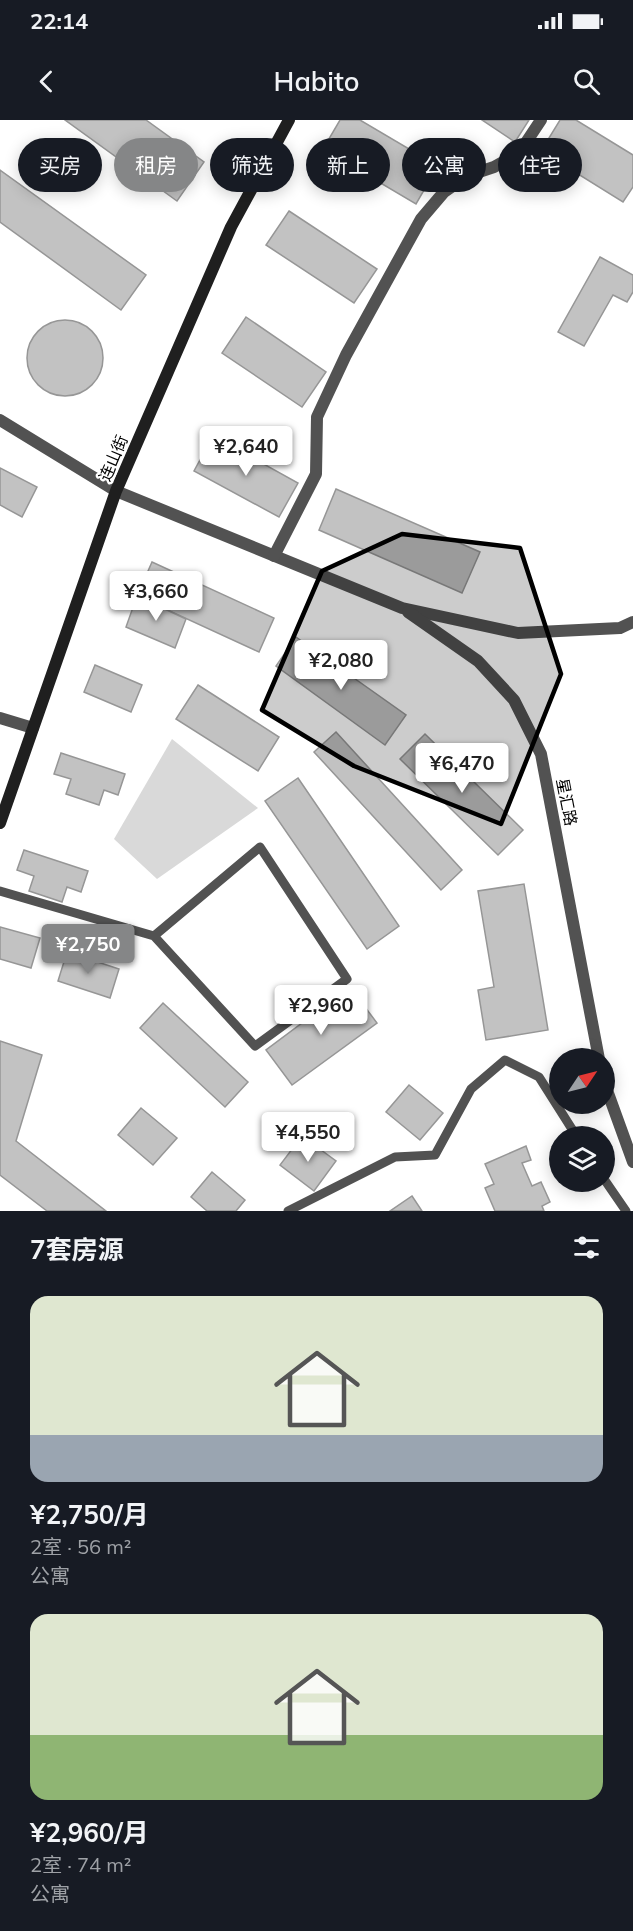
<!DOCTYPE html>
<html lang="zh">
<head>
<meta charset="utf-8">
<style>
	body { margin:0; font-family:Mulish,"Noto Sans SC",sans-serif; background:#20242c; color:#f1f3f6; height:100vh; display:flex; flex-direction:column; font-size:22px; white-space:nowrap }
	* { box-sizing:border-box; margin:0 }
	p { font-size:20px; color:#9ea1a6 }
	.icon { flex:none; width:33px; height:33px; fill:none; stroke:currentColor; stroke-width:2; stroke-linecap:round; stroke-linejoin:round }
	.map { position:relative; height:1091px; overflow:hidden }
	.side { display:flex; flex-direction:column; background:#171b24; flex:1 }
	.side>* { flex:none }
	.hud { position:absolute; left:18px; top:18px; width:597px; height:54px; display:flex; gap:12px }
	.needle { width:39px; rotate:55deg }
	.tools { position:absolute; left:549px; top:928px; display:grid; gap:12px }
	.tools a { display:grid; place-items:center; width:66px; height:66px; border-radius:50%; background:#171b24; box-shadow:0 3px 15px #0003; font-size:30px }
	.price { position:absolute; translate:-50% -51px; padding:0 14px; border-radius:6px; background:#fff; color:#222; font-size:20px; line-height:39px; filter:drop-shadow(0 2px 3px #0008) }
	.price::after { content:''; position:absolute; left:50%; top:36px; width:18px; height:14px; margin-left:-9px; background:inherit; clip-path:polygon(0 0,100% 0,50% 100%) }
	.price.current { background:#858687; color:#fff }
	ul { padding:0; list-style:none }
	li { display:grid; align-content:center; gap:12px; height:318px; padding:0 30px }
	li span { display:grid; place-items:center; height:186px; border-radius:18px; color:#555 }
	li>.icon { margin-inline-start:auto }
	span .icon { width:108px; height:108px; fill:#fffc; stroke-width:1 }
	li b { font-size:26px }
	h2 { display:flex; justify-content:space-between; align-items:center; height:72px; padding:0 30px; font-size:26px }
	.chip { padding:0 21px; border-radius:27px; background:#171b24; box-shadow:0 3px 15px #0003; font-size:21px; line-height:54px }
	.chip.current { background:#858687; color:#fff }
	.status { display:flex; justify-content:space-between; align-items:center; height:42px; padding:0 30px; background:#171b24; direction:ltr }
	.status svg { height:16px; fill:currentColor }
	header { display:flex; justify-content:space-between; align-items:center; height:78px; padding:0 30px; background:#171b24; font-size:27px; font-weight:600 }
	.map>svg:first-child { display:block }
</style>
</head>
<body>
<div class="status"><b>22:14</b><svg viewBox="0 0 49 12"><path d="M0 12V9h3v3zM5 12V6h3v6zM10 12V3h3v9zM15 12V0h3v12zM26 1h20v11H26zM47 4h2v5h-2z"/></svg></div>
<header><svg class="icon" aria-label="back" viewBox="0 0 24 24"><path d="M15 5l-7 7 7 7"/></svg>Habito<svg class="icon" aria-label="search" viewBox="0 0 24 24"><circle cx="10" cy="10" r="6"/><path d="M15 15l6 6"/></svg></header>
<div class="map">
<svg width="633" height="1091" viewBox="0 0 633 1091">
	<rect width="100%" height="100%" fill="#fff"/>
	<!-- green -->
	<path fill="#d9d9d9" d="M 172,619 L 258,688 L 157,759 L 114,719 Z"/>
	<!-- building -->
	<g fill="#c2c2c2" stroke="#969696" stroke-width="1.5">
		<path d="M 65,0 L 146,0 L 204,42 L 177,81 Z"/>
		<path d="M 340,0 L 360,0 L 438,46 L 416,84 L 323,29 Z"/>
		<path d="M 482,0 L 529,0 L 515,22 Z"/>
		<path d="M 560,0 L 576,0 L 633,35 L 633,67 L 623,82 L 541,31 Z"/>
		<path d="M 0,50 L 146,155 L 121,190 L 0,102 Z"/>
		<path d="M 289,91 L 377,149 L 354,183 L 266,125 Z"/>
		<path d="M 600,137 L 633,155 L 633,172 L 627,182 L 613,175 L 584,226 L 558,212 Z"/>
		<path d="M 246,197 L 326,252 L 302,287 L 222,233 Z"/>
		<circle cx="65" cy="238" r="38"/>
		<path d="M 213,316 L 298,363 L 279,397 L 194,351 Z"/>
		<path d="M 0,348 L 37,367 L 22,397 L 0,385 Z"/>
		<path d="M 336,369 L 480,432 L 462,473 L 319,410 Z"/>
		<path d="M 152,442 L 274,498 L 259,532 L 137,476 Z"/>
		<path d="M 137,476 L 186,499 L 175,528 L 126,507 Z"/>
		<path d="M 296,517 L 406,595 L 385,625 L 276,546 Z"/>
		<path d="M 95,545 L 142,565 L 131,592 L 84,572 Z"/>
		<path d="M 198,565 L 279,617 L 258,651 L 176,599 Z"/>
		<path d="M 336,612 L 462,750 L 441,770 L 314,632 Z"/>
		<path d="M 425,614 L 523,710 L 498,735 L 400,639 Z"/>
		<path d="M 61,633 L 125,654 L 118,675 L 104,670 L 99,685 L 66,674 L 71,659 L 54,654 Z"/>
		<path d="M 298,658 L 399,806 L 367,829 L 265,681 Z"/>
		<path d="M 24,730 L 88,751 L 81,772 L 67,767 L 62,782 L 29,771 L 34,756 L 17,750 Z"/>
		<path d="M 524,764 L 548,910 L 486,920 L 478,870 L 494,867 L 478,771 Z"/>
		<path d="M 0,807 L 40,818 L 31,848 L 0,839 Z"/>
		<path d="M 67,832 L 119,849 L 110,878 L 58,861 Z"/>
		<path d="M 350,867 L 377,903 L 292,965 L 266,930 Z"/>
		<path d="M 163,883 L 248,962 L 225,987 L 140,908 Z"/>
		<path d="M 0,921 L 42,935 L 16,1021 L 106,1091 L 47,1091 L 0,1055 Z"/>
		<path d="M 409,965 L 443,993 L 420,1020 L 386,992 Z"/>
		<path d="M 141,988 L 177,1018 L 153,1045 L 118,1015 Z"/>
		<path d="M 302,1016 L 336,1041 L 314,1071 L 280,1045 Z"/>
		<path d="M 526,1026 L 531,1040 L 522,1043 L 532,1066 L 541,1062 L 550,1082 L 542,1086 L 544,1091 L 495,1091 L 485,1068 L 494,1064 L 485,1044 Z"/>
		<path d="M 212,1052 L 245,1080 L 236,1091 L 207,1091 L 191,1077 Z"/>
		<path d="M 412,1076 L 422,1091 L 390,1091 Z"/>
	</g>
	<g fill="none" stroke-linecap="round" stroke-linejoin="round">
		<!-- lane -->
		<g stroke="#525252" stroke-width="9">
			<path d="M 0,771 L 154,816 L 255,926 L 347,859 L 260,727 L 154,816"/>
			<path d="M 604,1059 L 626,1091"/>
			<path d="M 288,1091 L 395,1037 L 435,1035 L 471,969 L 505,940 L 539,957 L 577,1017"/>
		</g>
		<!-- street -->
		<g stroke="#525252" stroke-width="12">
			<path d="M 0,300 L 116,371 L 402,488 L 518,513 L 620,508 L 633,502"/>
			<path d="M 274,436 L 316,354 L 317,297 L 346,235 L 421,99 L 444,72 L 467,56 L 494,47 L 519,33 L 541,0"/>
			<path d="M 408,492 L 478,541 L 514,580 L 541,634 L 599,939"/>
			<path d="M 0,598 L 33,608"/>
			<path d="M 604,962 L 633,1042"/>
		</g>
		<!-- secondary -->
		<path stroke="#1f1f1f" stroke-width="12" d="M 0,703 L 116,371 L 231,107 L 289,0"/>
	</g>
	<!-- marked area -->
	<path fill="#000" fill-opacity="0.2" stroke="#000" stroke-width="4.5" stroke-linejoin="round" d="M 402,414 L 520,428 L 561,554 L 501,704 L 354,646 L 262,590 L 322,451 Z"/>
	<g text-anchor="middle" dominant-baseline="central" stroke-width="4.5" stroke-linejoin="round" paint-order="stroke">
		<!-- street labels -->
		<g font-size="16" fill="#000" stroke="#fff">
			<text transform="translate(113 338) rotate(-67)">连山街</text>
			<text transform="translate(567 682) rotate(79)">星汇路</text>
		</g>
	</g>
</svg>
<div class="tools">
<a><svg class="needle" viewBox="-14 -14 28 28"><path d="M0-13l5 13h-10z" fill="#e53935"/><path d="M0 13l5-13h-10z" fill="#9ea1a6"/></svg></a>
<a><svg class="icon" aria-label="layers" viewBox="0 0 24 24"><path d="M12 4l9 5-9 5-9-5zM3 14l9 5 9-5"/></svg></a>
</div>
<b class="price" style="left:246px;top:357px">¥2,640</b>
<b class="price" style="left:156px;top:502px">¥3,660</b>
<b class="price" style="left:341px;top:571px">¥2,080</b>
<b class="price" style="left:462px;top:674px">¥6,470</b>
<b class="price current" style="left:88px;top:855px">¥2,750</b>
<b class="price" style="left:321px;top:916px">¥2,960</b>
<b class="price" style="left:308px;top:1043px">¥4,550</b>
<div class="hud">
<a class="chip">买房</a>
<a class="chip current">租房</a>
<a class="chip">筛选</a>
<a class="chip">新上</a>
<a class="chip">公寓</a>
<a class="chip">住宅</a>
</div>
</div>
<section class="side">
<h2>7套房源<svg class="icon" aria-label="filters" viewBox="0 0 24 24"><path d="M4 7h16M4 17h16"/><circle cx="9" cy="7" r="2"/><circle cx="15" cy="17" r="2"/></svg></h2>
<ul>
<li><span style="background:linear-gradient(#dfe7d0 75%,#9aa5b1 0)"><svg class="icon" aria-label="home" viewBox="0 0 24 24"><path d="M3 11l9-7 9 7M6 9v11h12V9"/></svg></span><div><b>¥2,750/月</b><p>2室 · 56 m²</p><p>公寓</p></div></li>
<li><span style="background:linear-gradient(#dfe7d0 65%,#8fb573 0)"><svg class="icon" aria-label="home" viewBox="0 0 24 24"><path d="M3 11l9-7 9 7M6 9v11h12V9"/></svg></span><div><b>¥2,960/月</b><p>2室 · 74 m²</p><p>公寓</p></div></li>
</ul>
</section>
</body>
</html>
